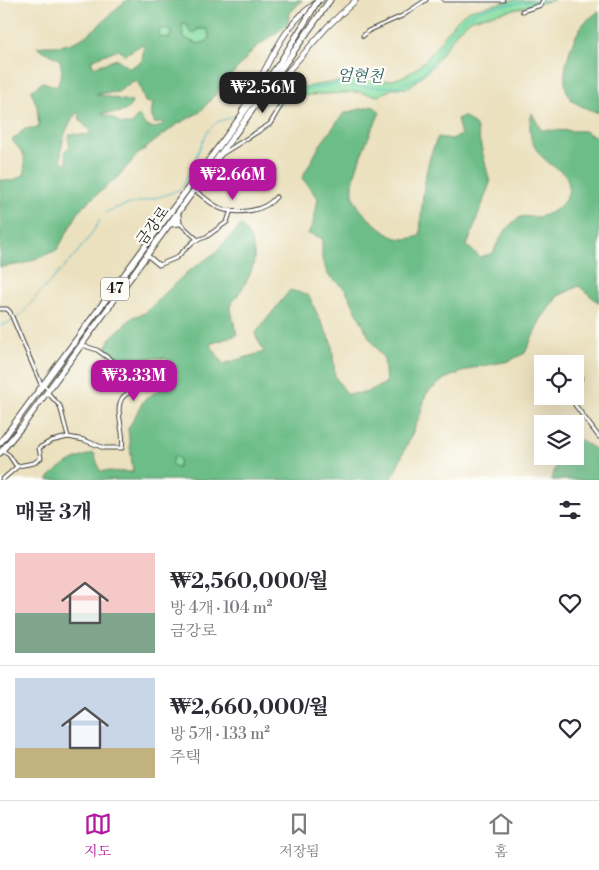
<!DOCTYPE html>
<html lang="ko">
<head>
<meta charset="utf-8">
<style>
	body { margin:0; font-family:"Libre Bodoni","Noto Serif KR",serif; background:#f7f7f7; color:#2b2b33; height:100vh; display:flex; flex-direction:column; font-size:19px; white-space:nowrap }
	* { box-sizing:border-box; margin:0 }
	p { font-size:16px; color:#7c7c81 }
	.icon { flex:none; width:28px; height:28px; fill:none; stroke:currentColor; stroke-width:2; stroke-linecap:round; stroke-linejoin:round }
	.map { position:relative; height:480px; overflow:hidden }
	.details { display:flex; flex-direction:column; background:#fff; flex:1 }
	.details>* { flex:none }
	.tools { position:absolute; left:534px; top:355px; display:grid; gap:10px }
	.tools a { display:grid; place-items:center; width:50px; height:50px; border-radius:0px; background:#fff; box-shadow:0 5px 20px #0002; font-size:25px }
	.price { position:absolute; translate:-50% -42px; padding:0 11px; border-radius:10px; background:#b5179e; color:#fff; font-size:16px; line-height:32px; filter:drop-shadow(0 1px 2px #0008) }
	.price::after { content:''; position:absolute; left:50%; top:30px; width:15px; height:11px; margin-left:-8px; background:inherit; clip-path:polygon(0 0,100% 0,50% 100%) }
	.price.on { background:#222; color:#fff }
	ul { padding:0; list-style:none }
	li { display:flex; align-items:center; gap:15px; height:125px; padding:0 15px }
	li+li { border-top:1px solid #e1e1e2 }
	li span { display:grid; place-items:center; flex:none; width:140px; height:100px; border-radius:0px; color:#555 }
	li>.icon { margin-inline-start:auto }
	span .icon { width:60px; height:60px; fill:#fffc; stroke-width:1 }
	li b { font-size:21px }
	h2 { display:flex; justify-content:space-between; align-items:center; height:60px; padding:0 15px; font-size:21px }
	.tab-bar { display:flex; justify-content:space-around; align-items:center; height:70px; border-top:1px solid #e1e1e2; background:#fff; font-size:14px; color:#7c7c81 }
	.tab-bar a { display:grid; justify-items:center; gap:2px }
	.tab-bar .on { color:#b5179e }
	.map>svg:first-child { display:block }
</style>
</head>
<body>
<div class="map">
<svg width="599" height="480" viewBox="0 0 599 480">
	<rect width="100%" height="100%" fill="#fdfcf7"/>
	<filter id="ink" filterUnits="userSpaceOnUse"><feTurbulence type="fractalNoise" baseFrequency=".02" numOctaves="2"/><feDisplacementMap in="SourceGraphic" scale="10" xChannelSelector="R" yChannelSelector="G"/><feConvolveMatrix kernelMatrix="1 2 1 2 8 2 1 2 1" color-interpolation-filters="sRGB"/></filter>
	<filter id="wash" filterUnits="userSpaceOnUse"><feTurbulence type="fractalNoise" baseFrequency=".0096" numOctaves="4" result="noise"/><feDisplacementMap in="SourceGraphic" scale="20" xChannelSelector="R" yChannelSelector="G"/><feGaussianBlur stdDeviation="1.12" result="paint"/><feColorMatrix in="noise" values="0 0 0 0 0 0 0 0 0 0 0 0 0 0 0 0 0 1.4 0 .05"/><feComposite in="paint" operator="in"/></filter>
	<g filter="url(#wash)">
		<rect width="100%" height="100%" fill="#ebe1bf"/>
		<!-- green -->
		<g fill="#87dea2" stroke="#527d5f">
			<path d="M 513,0 L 554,0 L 472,19 L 459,29 L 432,67 L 408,88 L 394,88 L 378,96 L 358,92 L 309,95 L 273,106 L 277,93 C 300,88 322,83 345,81 C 375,78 390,89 418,67 C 435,53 446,30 462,15 L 470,10 Z"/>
			<path d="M 182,24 L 186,24 L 195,33 L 197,29 L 207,29 L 210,38 C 201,48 193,42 183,37 Z"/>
			<circle cx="165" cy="33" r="6"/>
			<path d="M 175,455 L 180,461 L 177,469 L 170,464 Z"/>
		</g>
		<!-- forest -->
		<g fill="#6dbd88" stroke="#446c52" fill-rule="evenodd">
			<path d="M 127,0 L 302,0 L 290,13 L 287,25 L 254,49 L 200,112 L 176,125 L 137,155 L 120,175 L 81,208 L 57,250 L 23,264 L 0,267 L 0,180 L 12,181 L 25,174 L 24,155 L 12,140 L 25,129 L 39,127 L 37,106 L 31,91 L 43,82 L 57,87 L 62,71 L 60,60 L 37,47 C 46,45 55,47 64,45 C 89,41 107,15 127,0 ZM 182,24 L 186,24 L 191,33 L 195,33 L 197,29 L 207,29 L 210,38 C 201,48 192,42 183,37 ZM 160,28 L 172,31 L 170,38 L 160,37 L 158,33 ZM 141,45 L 144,45 L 142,61 L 130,68 L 117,59 L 94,67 L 91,60 L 118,49 L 124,55 ZM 133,81 L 138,82 L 145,102 L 153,103 L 151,114 L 155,124 L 163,121 L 164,124 L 156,128 L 146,126 L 139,116 L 136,118 L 132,124 L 121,124 L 115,119 L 102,114 C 114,111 126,117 132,102 L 96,94 L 118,92 ZM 78,112 L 81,122 L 91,131 L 87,135 L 70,134 L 68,138 L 70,146 L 65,151 L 67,162 L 63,164 C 57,150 67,122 78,112 Z"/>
			<path d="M 599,11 L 599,113 C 591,110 581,107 574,102 C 554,86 571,39 584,23 C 588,19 594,15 599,11 Z"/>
			<path d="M 373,106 L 380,112 C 372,131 347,178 354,198 C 359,211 369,219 379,227 C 394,240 402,241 420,236 C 422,203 423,167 438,137 L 452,139 L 461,135 L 457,119 L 464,116 L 476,126 L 490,183 L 467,246 L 480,257 L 493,253 C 498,241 507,224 521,217 C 525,216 531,217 536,217 C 555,215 575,198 567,178 C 565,173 557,169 553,166 C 533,151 526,137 532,113 L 541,130 L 584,131 L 599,139 L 599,303 L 579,286 L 558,296 L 541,319 L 525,353 L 509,361 L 472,368 L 444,379 L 426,394 L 420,416 L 391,480 L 47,480 C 58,466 77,458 94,453 L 100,471 L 133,472 L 128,429 L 144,400 L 163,387 L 165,378 L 174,368 L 166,358 L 149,358 L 127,362 L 118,361 L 105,351 L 110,338 L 133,317 L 145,313 L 186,273 L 215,253 L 241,225 C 267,257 250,277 230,306 L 237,335 L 210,344 L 223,364 L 264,352 L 255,334 L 290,290 L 308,295 L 332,344 L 335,377 L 347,394 L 365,393 L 386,383 L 384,359 L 369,337 L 346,290 L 328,275 L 322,259 L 322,238 L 308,234 L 313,223 L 318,198 L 302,178 L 320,145 L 344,113 ZM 175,455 L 180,461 L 177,469 L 171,464 Z"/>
			<path d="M 575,437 L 599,452 L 599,480 L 552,480 L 558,456 L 575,456 Z"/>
		</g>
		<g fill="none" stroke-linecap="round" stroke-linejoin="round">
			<!-- stream -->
			<g stroke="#45b0c4" stroke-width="1">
				<path d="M 284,96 C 301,90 319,86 337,85 C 361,84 385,92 409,82 C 438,70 443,30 470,15 C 489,4 519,4 541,0"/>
				<path d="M 257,107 L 281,97"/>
				<path d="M 106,212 C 131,201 157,201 182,188 L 207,132 L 217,122 L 239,115"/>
				<path d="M 0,326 C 22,319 24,310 38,295 C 62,268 82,252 100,220"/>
			</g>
		</g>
	</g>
	<g filter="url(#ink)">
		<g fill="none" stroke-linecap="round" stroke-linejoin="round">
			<defs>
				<g id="minor">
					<path d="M 444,0 L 503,0"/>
					<path d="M 522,11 L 541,5 L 543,0"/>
					<path d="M 363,36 L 368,31 L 402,16 L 426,0"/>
					<path d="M 222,154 L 270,124 L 280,107 L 289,71"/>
					<path d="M 194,190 C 204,196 214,208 225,210 C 241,214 265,211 276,197"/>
					<path d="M 173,217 L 198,240"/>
					<path d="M 147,255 L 159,265 L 176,258 L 194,241 L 206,237 L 227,222 L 231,210"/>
					<path d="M 0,309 L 7,309 L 10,312 L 40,382 L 48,389"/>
					<path d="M 581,376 L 575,405 L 599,437"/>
					<path d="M 47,392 L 60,406 L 68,437"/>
					<path d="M 3,451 L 9,455 L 17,467"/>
					<path d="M 2,480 L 18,466 L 34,463 L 41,458 L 39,448 L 51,441 L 68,437 L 84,440 L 104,448 L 122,448 C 126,433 113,409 123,397 C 129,391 139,388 146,380 L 144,375 L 139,372 L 127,380 L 121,367 L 97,350 L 82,345"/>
				</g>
				<g id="secondary">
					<path d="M 260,103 L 328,26 L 356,0"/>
					<path d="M 242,111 C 266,75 280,22 321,0"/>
				</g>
				<g id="primary">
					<path d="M 171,224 L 179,223 L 178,215"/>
					<path d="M 0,443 L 228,134"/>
					<path d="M 0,453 L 23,425 L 243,123"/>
				</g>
				<g id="trunk">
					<path d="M 243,123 L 330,0"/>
					<path d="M 228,134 L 279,64 L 310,14"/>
				</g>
			</defs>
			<!-- minor casing -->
			<use href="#minor" stroke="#3b3a34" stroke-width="5"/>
			<!-- secondary casing -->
			<use href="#secondary" stroke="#3b3a34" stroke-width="6"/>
			<!-- primary casing -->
			<use href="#primary" stroke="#3b3a34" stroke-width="7"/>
			<!-- trunk casing -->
			<use href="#trunk" stroke="#3b3a34" stroke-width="7"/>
			<!-- minor -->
			<use href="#minor" stroke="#fff" stroke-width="3"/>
			<!-- secondary -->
			<use href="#secondary" stroke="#fff" stroke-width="4.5"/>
			<!-- primary -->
			<use href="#primary" stroke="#fff" stroke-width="5"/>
			<!-- trunk -->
			<use href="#trunk" stroke="#fff" stroke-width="5"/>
			<defs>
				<path id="trunk-bridge" d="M 310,14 L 318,0"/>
			</defs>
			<!-- trunk-bridge casing -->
			<use href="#trunk-bridge" stroke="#3b3a34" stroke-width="7" stroke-linecap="butt"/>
			<!-- trunk-bridge -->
			<use href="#trunk-bridge" stroke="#fff" stroke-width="5"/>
		</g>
	</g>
	<g text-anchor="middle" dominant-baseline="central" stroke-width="4.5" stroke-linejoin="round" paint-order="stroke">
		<!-- shield labels -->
		<rect fill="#fdfcf7" stroke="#605f5e" stroke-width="1" x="101" y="277.5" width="28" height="23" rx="4"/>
		<g font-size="14" font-weight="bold" fill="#1c1c1c">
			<text x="115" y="289">47</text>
		</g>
		<!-- street labels -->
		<g font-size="15" fill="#1c1c1c" stroke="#fdfcf7">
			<text transform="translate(153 226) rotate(-54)">금강로</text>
		</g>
		<!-- water labels -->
		<g font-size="16" font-style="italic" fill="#2e5f68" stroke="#fdfcf7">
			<text transform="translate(360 76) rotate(2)">엄현천</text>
		</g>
	</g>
</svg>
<div class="tools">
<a><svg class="icon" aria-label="locate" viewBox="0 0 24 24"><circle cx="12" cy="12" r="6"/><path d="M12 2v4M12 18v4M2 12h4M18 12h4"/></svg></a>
<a><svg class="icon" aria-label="layers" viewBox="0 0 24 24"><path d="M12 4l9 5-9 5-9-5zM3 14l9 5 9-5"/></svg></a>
</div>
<b class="price on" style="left:263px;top:114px">₩2.56M</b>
<b class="price" style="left:233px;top:201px">₩2.66M</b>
<b class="price" style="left:134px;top:402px">₩3.33M</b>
</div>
<section class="details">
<h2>매물 3개<svg class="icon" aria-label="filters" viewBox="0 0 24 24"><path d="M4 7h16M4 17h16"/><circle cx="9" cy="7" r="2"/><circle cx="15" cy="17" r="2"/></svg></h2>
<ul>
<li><span style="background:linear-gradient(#f6c9c9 60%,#7fa58c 0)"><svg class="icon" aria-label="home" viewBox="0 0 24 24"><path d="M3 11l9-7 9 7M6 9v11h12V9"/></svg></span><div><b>₩2,560,000/월</b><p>방 4개 · 104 m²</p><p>금강로</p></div><svg class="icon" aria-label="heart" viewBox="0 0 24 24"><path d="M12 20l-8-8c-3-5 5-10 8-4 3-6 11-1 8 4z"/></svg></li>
<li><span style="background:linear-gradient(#c9d6e8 70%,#c2b280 0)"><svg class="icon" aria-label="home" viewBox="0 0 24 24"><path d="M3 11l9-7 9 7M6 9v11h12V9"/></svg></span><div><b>₩2,660,000/월</b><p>방 5개 · 133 m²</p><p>주택</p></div><svg class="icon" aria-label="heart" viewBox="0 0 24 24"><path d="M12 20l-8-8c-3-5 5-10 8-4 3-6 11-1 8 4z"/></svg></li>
</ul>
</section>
<nav class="tab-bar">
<a class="on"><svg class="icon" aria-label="map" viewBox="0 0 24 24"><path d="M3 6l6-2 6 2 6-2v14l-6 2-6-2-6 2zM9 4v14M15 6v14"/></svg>지도</a>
<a><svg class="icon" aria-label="saved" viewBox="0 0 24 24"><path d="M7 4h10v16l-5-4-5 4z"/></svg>저장됨</a>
<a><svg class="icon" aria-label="home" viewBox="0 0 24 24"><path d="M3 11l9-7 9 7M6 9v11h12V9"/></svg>홈</a>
</nav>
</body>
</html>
